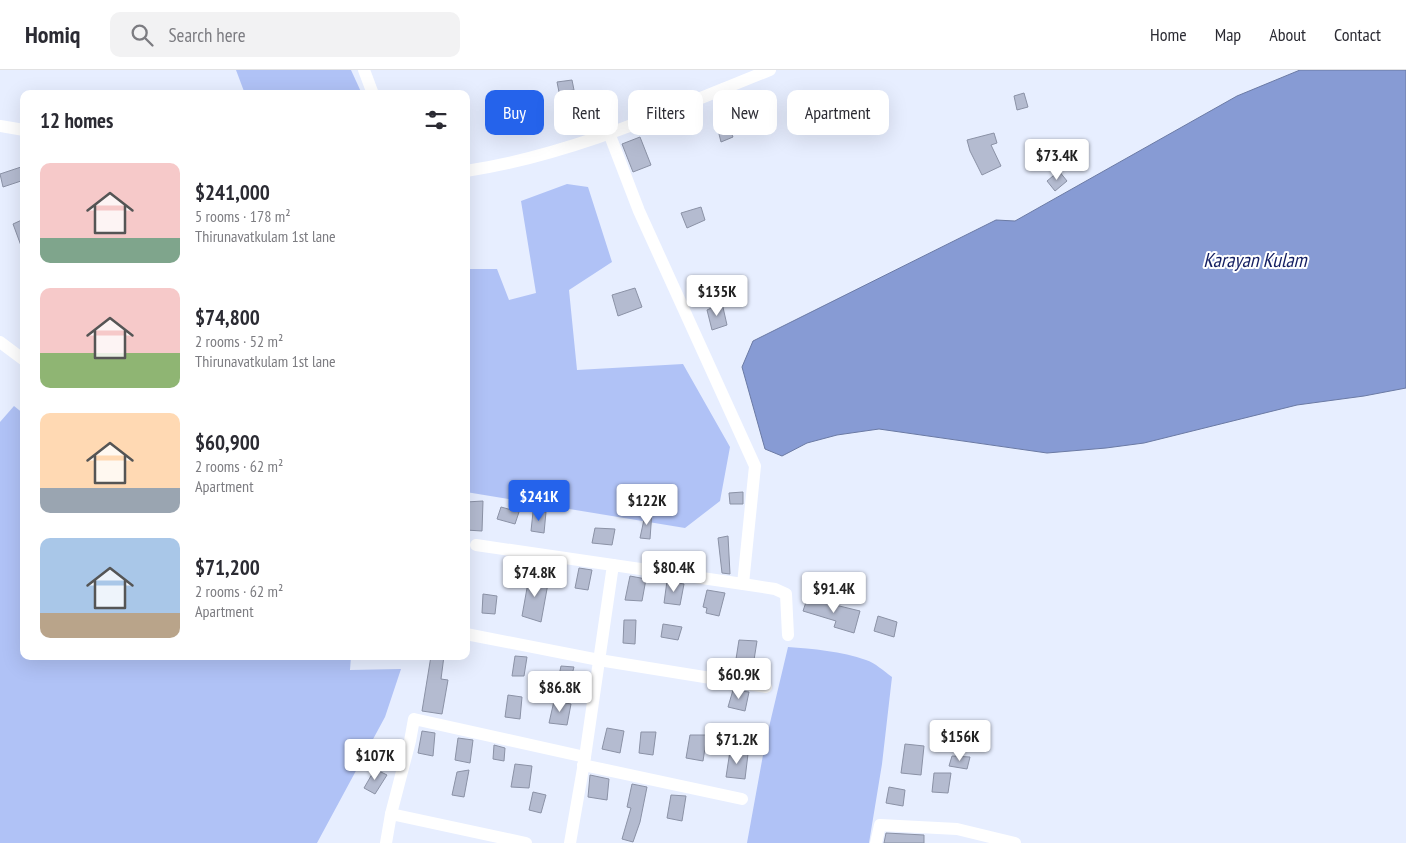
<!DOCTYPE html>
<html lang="en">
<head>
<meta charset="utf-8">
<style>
	body { margin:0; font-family:"PT Sans Narrow",sans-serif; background:#f2f2f3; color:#2b2b33; height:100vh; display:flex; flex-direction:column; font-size:19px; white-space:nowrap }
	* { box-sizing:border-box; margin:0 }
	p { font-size:16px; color:#7c7c81 }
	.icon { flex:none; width:28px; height:28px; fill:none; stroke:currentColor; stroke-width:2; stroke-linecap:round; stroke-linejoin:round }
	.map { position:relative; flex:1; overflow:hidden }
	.side { position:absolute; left:20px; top:20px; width:450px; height:570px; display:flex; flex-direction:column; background:#fff; border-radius:10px; box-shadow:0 5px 20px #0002 }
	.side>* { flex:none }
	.hud { position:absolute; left:485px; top:20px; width:475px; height:45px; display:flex; gap:10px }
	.price { position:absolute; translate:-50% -42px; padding:0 11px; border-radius:5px; background:#fff; color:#222; font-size:16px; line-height:32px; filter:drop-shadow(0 1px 2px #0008) }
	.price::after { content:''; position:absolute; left:50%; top:30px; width:15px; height:11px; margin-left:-8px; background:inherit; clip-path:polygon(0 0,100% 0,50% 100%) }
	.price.selected { background:#2563eb; color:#fff }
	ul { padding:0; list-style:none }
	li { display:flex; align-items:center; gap:15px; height:125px; padding:0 20px }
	li span { display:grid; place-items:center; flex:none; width:140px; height:100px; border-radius:10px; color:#555 }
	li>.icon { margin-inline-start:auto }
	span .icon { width:60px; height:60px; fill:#fffc; stroke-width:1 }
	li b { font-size:21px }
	h2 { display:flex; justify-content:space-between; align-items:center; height:60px; padding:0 20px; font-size:21px }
	.tag { padding:0 18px; border-radius:10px; background:#fff; box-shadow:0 5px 20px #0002; font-size:18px; line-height:45px }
	.tag.selected { background:#2563eb; color:#fff }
	header { display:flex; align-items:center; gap:30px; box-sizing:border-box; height:70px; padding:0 25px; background:#fff; border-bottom:1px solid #e1e1e2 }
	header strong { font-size:24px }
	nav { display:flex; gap:28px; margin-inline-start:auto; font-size:18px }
	.search { width:350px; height:45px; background:#f2f2f3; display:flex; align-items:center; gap:12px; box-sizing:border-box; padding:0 18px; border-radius:10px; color:#7c7c81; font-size:19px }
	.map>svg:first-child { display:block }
</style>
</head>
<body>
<header>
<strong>Homiq</strong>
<div class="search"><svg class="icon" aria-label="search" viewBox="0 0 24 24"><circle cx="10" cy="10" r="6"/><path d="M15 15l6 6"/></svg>Search here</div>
<nav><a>Home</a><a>Map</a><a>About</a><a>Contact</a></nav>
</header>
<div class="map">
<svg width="1406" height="773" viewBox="0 0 1406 773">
	<rect width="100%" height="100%" fill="#e7eeff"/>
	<!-- green -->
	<g fill="#b0c2f6">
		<path d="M 236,0 L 351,0 L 362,24 L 245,24 Z"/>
		<path d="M 567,114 L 588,117 L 612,192 L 569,220 L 577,300 L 683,294 L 730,377 L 720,431 L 685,458 L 466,422 L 466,199 L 497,199 L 509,230 L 536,223 L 521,131 Z"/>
		<path d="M 14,336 L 24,344 L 24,586 L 351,586 L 350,600 L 401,599 L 385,647 L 317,773 L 0,773 L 0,352 Z"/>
		<path d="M 788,577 C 812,579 842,581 866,590 C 875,593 884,601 892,607 L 882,694 L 869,773 L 747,773 L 765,674 Z"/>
	</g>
	<!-- water -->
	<path fill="#879bd4" stroke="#6b7aa4" d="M 1300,0 L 1406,0 L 1406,318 L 1364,326 L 1297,335 L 1144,373 L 1106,378 L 1047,383 L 879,359 L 837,365 L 807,373 L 782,386 L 765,379 L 742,297 L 753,271 L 996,150 L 1015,151 L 1237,26 Z"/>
	<!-- building -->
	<g fill="#b4bbd0" stroke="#8b92a6">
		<path d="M 572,10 L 574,20 L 559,22 L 557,12 Z"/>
		<path d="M 589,23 L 592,37 L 573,41 L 570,27 Z"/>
		<path d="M 1024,23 L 1028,37 L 1017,40 L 1014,26 Z"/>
		<path d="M 728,56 L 733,67 L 721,72 L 718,60 Z"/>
		<path d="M 994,63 L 997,73 L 991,75 L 1001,96 L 982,105 L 970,81 L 967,70 Z"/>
		<path d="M 640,67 L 651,95 L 633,102 L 622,74 Z"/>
		<path d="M 24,96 L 24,110 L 3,117 L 0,104 Z"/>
		<path d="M 1059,101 L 1067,111 L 1055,121 L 1047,111 Z"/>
		<path d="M 701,137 L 705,150 L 687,158 L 681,143 Z"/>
		<path d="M 24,149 L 24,181 L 23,181 L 13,154 Z"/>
		<path d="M 635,218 L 642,237 L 618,246 L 612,225 Z"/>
		<path d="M 722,233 L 727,255 L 712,260 L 707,240 Z"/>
		<path d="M 743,422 L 743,434 L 730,434 L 729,423 Z"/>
		<path d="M 483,431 L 482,461 L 466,460 L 466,432 Z"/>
		<path d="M 501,437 L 519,442 L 515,454 L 497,449 Z"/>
		<path d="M 646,440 L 652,441 L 650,469 L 640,468 Z"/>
		<path d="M 533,442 L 546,442 L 544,463 L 531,461 Z"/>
		<path d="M 595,458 L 615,459 L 612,475 L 592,473 Z"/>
		<path d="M 728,466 L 730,504 L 722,503 L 718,468 Z"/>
		<path d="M 513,491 L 524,493 L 519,510 L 508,508 Z"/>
		<path d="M 579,498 L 592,500 L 588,520 L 575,518 Z"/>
		<path d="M 630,506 L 646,509 L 642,531 L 625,530 Z"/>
		<path d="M 529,507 L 549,508 L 541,552 L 522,546 Z"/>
		<path d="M 667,511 L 684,514 L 680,535 L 664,533 Z"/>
		<path d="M 707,520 L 725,523 L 719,546 L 706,543 L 707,538 L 703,537 Z"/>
		<path d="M 483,524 L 497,526 L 495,544 L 482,543 Z"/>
		<path d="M 808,526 L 827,533 L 860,541 L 854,563 L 834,557 L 836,551 L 803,541 Z"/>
		<path d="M 878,546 L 897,552 L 894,567 L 874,561 Z"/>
		<path d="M 624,550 L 636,550 L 635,574 L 623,573 Z"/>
		<path d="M 663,554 L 682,557 L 678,570 L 661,567 Z"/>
		<path d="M 739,570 L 757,571 L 754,590 L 736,589 Z"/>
		<path d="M 431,586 L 444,586 L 441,609 L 448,610 L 442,644 L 422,641 Z"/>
		<path d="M 515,586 L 527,587 L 524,606 L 512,606 Z"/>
		<path d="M 561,596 L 574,597 L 570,612 L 558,610 Z"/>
		<path d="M 733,620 L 749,622 L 745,641 L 728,637 Z"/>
		<path d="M 508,625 L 522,627 L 520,649 L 505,647 Z"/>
		<path d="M 554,631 L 571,634 L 567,655 L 549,653 Z"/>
		<path d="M 607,658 L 624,661 L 620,683 L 602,679 Z"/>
		<path d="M 422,661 L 435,663 L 433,686 L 418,683 Z"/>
		<path d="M 641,662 L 656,662 L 653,685 L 639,683 Z"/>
		<path d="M 690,665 L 707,665 L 703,691 L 686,688 Z"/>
		<path d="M 458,668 L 473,670 L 470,693 L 455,690 Z"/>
		<path d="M 905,674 L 924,676 L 921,705 L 901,703 Z"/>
		<path d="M 494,675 L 505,678 L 504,691 L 493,689 Z"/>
		<path d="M 730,681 L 748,684 L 745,709 L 726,707 Z"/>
		<path d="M 952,686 L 970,687 L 967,699 L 949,696 Z"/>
		<path d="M 515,694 L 532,696 L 529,718 L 511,717 Z"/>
		<path d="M 375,699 L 387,705 L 375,724 L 364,718 Z"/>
		<path d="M 469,700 L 464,727 L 452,725 L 457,702 Z"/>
		<path d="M 934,703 L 951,703 L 948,723 L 932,722 Z"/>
		<path d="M 590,705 L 609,709 L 607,730 L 588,727 Z"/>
		<path d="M 632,714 L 647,717 L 640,752 L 633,772 L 622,769 L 631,738 L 627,737 Z"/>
		<path d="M 889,717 L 905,720 L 903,736 L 886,733 Z"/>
		<path d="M 533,722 L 546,725 L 541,743 L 529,740 Z"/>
		<path d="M 671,725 L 686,726 L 682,751 L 667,748 Z"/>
		<path d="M 886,763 L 924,765 L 924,773 L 884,773 Z"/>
	</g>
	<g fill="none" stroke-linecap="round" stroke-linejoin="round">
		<!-- minor -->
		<g stroke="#fff" stroke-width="12">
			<path d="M 364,0 L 373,24"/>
			<path d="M 0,56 L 24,60"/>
			<path d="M 466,101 C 572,85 672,39 770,0"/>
			<path d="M 0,272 L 24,290"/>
			<path d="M 476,475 L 613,495"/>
			<path d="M 743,514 L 775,519 L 786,524 L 788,565"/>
			<path d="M 466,564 L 599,590 L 766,617"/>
			<path d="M 583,695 L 742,729"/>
			<path d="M 391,744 L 410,671 L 414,649 L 585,687"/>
			<path d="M 386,773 L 391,744 L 526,773"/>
			<path d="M 570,773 L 585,687 L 613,495 L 743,514 L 755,396 L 639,141 L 609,63"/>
			<path d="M 876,773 L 880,755 L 957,759 L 1015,773"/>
		</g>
	</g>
	<g text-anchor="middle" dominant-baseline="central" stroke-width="4" stroke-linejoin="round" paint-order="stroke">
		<!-- water labels -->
		<g font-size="20" font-style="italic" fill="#141f62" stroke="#fff">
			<text x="1255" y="190">Karayan Kulam</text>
		</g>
	</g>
</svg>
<b class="price" style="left:1057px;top:111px">$73.4K</b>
<b class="price" style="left:717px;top:247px">$135K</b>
<b class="price selected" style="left:539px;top:452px">$241K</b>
<b class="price" style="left:647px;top:456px">$122K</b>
<b class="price" style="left:674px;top:523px">$80.4K</b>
<b class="price" style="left:535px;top:528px">$74.8K</b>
<b class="price" style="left:834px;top:544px">$91.4K</b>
<b class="price" style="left:739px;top:630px">$60.9K</b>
<b class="price" style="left:560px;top:643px">$86.8K</b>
<b class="price" style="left:960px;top:692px">$156K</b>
<b class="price" style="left:737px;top:695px">$71.2K</b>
<b class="price" style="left:375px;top:711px">$107K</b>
<div class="hud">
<a class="tag selected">Buy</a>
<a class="tag">Rent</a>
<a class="tag">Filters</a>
<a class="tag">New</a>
<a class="tag">Apartment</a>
</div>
<section class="side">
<h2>12 homes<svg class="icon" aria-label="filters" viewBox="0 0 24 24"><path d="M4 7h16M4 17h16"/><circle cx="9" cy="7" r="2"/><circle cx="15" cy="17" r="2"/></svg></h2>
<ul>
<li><span style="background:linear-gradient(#f6c9c9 75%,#7fa58c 0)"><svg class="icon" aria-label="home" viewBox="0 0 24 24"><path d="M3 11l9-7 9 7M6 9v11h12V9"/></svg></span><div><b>$241,000</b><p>5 rooms · 178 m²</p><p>Thirunavatkulam 1st lane</p></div></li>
<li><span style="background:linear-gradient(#f6c9c9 65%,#8fb573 0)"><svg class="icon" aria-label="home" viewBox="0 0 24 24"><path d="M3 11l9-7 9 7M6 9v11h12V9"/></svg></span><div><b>$74,800</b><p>2 rooms · 52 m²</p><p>Thirunavatkulam 1st lane</p></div></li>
<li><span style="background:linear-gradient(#ffd9b3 75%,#9aa5b1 0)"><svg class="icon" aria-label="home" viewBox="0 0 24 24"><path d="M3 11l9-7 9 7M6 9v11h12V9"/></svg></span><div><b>$60,900</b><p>2 rooms · 62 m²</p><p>Apartment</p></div></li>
<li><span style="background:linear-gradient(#a9c7e8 75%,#b9a48a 0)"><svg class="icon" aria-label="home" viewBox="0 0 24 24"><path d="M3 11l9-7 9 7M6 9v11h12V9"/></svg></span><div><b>$71,200</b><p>2 rooms · 62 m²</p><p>Apartment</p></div></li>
</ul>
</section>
</div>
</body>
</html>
